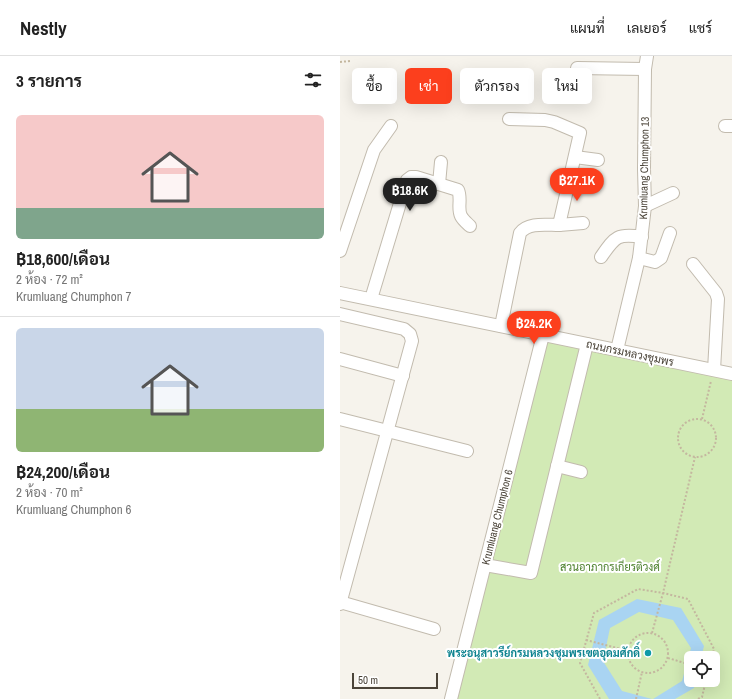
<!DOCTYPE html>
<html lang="th">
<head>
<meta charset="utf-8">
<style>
	body { margin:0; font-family:"Archivo Narrow",Sarabun,sans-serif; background:#f2f2f2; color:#222; height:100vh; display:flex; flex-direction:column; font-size:15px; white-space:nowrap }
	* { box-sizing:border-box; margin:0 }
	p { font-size:13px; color:#767676 }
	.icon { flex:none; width:22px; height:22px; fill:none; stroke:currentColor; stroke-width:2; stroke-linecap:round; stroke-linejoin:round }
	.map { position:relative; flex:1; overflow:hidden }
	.details { display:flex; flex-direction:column; background:#fff; width:340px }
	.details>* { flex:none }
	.banner { position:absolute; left:12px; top:12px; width:320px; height:36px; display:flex; gap:8px }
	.tools { position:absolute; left:344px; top:595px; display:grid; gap:8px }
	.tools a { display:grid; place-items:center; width:36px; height:36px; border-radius:6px; background:#fff; box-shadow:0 4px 16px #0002; font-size:20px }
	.scale { position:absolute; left:12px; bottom:10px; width:86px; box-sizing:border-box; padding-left:4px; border:2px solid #4b4439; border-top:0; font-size:11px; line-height:14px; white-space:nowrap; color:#4b4439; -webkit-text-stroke:3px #fff; paint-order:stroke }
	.price { position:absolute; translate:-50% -34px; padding:0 9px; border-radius:14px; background:#fc3f1d; color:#fff; font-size:13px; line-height:26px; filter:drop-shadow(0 1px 2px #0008) }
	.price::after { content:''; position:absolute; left:50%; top:24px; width:12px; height:9px; margin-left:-6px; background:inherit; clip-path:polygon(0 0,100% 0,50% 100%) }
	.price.selected { background:#222; color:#fff }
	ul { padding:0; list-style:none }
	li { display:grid; align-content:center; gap:8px; height:212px; padding:0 16px }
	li+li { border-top:1px solid #e0e0e0 }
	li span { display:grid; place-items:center; height:124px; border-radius:6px; color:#555 }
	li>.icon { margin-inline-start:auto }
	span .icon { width:72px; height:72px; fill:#fffc; stroke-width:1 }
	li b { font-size:17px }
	h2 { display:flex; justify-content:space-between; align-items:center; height:48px; padding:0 16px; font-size:17px }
	.pill { padding:0 14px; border-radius:6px; background:#fff; box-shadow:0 4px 16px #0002; font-size:14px; line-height:36px }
	.pill.selected { background:#fc3f1d; color:#fff }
	header { display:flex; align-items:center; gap:24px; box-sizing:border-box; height:56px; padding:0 20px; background:#fff; border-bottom:1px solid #e0e0e0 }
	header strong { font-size:19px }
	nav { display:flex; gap:22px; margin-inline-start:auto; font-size:14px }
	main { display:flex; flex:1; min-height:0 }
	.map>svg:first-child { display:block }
</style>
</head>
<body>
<header>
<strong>Nestly</strong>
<nav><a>แผนที่</a><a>เลเยอร์</a><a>แชร์</a></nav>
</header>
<main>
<section class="details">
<h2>3 รายการ<svg class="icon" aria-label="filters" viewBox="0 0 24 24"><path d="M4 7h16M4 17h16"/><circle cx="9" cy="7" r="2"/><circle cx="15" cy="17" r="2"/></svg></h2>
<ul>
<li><span style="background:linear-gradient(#f6c9c9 75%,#7fa58c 0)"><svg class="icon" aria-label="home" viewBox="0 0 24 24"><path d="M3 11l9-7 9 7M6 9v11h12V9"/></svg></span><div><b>฿18,600/เดือน</b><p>2 ห้อง · 72 m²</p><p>Krumluang Chumphon 7</p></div></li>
<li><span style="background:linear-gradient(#c9d6e8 65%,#8fb573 0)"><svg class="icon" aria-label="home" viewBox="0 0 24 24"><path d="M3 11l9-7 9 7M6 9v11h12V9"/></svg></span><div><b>฿24,200/เดือน</b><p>2 ห้อง · 70 m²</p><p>Krumluang Chumphon 6</p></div></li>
</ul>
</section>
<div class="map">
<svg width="392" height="643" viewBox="0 0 392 643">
	<rect width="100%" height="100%" fill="#f6f3ec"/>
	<!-- green -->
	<path fill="#d2eab5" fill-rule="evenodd" d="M 203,279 L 392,318 L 392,643 L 111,643 ZM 351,602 L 373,602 L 373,624 L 351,624 Z"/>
	<!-- water -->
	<path fill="#a9d4f2" d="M 297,543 L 341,552 L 364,590 L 361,602 L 351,602 L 351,624 L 356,624 L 354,632 L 335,643 L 313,643 L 342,625 L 351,592 L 333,564 L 299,556 L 270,572 L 263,605 L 282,635 L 312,643 L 269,643 L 248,609 L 259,564 Z"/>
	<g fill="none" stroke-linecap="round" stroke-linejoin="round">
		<defs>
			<g id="minor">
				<path d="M 237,12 L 305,13"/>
				<path d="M 385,70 L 392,70"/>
				<path d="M 235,101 L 258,104"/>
				<path d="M 99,128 L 101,106"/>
				<path d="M 305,150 L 333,137"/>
				<path d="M 219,169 L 243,167"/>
				<path d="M 0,195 L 34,94 L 51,70"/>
				<path d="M 261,201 C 275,181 277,177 302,181"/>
				<path d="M 299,202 L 315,206 L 321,202 L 330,177"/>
				<path d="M 353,208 L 376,237 L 378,243 L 374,314"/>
				<path d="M 0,237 L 392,318"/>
				<path d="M 31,243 L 67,124 L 71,121 L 76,121 L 118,134 C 122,143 117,152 121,160 C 123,164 127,167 130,170"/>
				<path d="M 0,258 L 64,273 L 70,278 L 72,285 L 0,548"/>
				<path d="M 161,270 L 180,177 C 188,166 206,169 219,169 L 240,77 L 214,66 L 205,64 L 169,63"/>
				<path d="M 277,294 L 299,202 L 305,150 L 304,113 L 305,13 L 307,0"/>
				<path d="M 0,303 L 63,320"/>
				<path d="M 0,363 L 127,395"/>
				<path d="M 217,410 L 241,416"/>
				<path d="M 145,509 L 191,517 L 247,288"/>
				<path d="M 0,546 L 94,573"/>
				<path d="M 111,643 L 203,279"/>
			</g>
		</defs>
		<!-- minor casing -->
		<use href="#minor" stroke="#c2bbae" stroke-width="14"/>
		<!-- path -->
		<g stroke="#c4b79f" stroke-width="2" stroke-dasharray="2 2" stroke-linecap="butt">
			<path d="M 0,6 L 10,5"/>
			<circle cx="357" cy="382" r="19"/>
			<path d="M 362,363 L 371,325"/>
			<path d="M 312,577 L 323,537 L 355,401"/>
			<circle cx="308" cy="597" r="20"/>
			<path d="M 246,584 L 289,595"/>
			<path d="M 328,602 L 351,609"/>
			<path d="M 260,643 L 240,607 L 254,557 L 298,533 L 323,537 L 348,543 L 374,593 L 372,602"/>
			<path d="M 296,643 L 302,616"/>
			<path d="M 358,643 L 362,641 L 366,624"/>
		</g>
		<!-- minor -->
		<use href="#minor" stroke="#fff" stroke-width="12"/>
	</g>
	<!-- markers -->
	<circle fill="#0f9aa8" stroke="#fff" stroke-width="1.5" cx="308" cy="597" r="4"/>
	<g text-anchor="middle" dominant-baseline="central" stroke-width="4" stroke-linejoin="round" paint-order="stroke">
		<!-- street labels -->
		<g font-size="11" fill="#4b4439" stroke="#fff">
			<text transform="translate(304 112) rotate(-89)">Krumluang Chumphon 13</text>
			<text transform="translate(290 297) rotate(12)">ถนนกรมหลวงชุมพร</text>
			<text transform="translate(157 461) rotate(-76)">Krumluang Chumphon 6</text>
		</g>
		<!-- park labels -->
		<g font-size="11" fill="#4a7f2a" stroke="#fff">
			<text x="270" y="511">สวนอาภากรเกียรติวงศ์</text>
		</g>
		<!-- culture labels -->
		<g font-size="11" font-weight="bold" fill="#0d838f" stroke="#fff" text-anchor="end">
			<text x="300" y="597">พระอนุสาวรีย์กรมหลวงชุมพรเขตอุดมศักดิ์</text>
		</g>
	</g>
</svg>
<div class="tools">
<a><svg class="icon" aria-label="locate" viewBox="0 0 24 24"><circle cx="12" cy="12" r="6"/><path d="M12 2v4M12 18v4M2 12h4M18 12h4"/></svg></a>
</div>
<div class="scale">50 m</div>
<b class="price" style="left:237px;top:146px">฿27.1K</b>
<b class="price selected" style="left:70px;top:156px">฿18.6K</b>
<b class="price" style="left:194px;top:289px">฿24.2K</b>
<div class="banner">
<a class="pill">ซื้อ</a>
<a class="pill selected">เช่า</a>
<a class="pill">ตัวกรอง</a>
<a class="pill">ใหม่</a>
</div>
</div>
</main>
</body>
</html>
